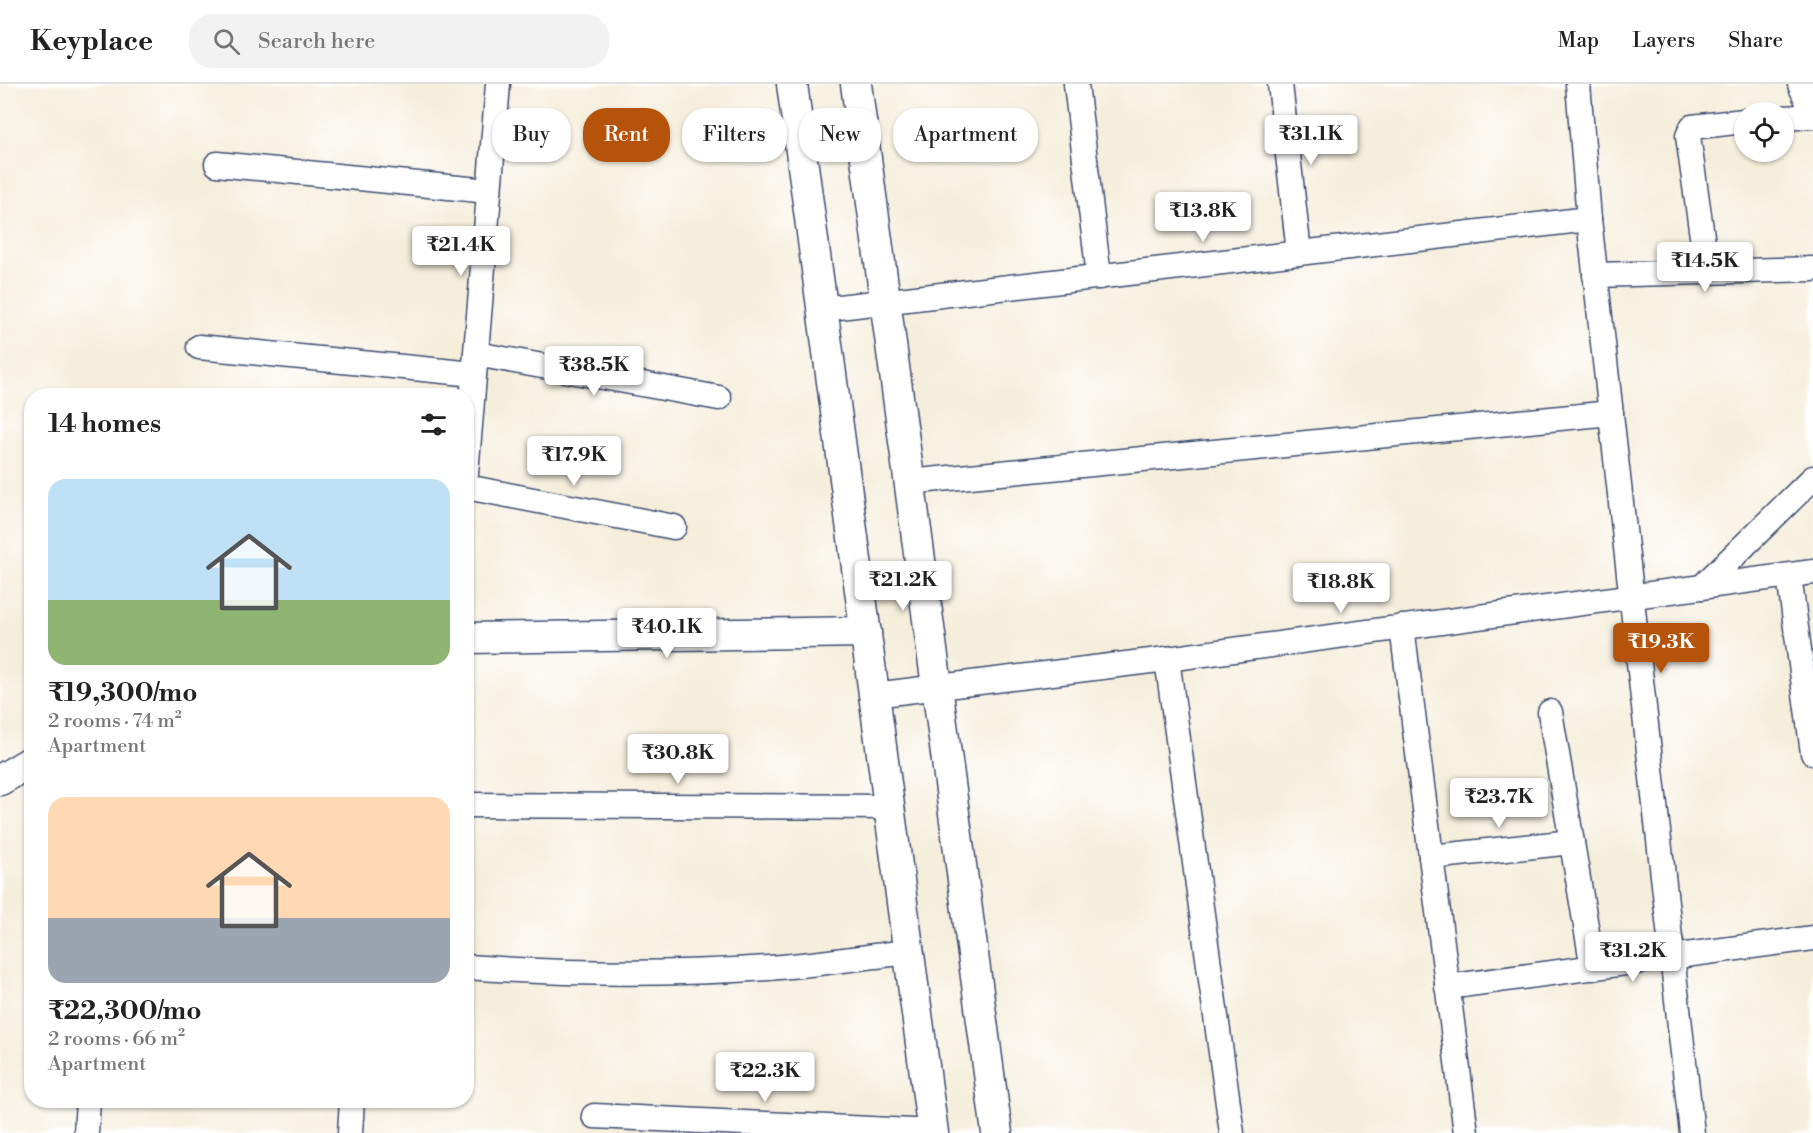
<!DOCTYPE html>
<html lang="en">
<head>
<meta charset="utf-8">
<style>
	body { margin:0; font-family:"Libre Bodoni",serif; background:#f2f2f2; color:#222; height:100vh; display:flex; flex-direction:column; font-size:22px; white-space:nowrap }
	* { box-sizing:border-box; margin:0 }
	p { font-size:20px; color:#767676 }
	.icon { flex:none; width:33px; height:33px; fill:none; stroke:currentColor; stroke-width:2; stroke-linecap:round; stroke-linejoin:round }
	.map { position:relative; flex:1; overflow:hidden }
	.sheet { position:absolute; left:24px; top:304px; width:450px; height:720px; display:flex; flex-direction:column; background:#fff; border-radius:24px; box-shadow:0 2px 4px #0004 }
	.sheet>* { flex:none }
	.banner { position:absolute; left:492px; top:24px; width:570px; height:54px; display:flex; gap:12px }
	.fabs { position:absolute; left:1734px; top:18px; display:grid; gap:12px }
	.fabs a { display:grid; place-items:center; width:60px; height:60px; border-radius:50%; background:#fff; box-shadow:0 2px 4px #0004; font-size:30px }
	.price { position:absolute; translate:-50% -51px; padding:0 14px; border-radius:6px; background:#fff; color:#222; font-size:20px; line-height:39px; filter:drop-shadow(0 2px 3px #0008) }
	.price::after { content:''; position:absolute; left:50%; top:36px; width:18px; height:14px; margin-left:-9px; background:inherit; clip-path:polygon(0 0,100% 0,50% 100%) }
	.price.current { background:#b45309; color:#fff }
	ul { padding:0; list-style:none }
	li { display:grid; align-content:center; gap:12px; height:318px; padding:0 24px }
	li span { display:grid; place-items:center; height:186px; border-radius:18px; color:#555 }
	li>.icon { margin-inline-start:auto }
	span .icon { width:108px; height:108px; fill:#fffc; stroke-width:1 }
	li b { font-size:26px }
	h2 { display:flex; justify-content:space-between; align-items:center; height:72px; padding:0 24px; font-size:26px }
	.chip { padding:0 21px; border-radius:24px; background:#fff; box-shadow:0 2px 4px #0004; font-size:21px; line-height:54px }
	.chip.current { background:#b45309; color:#fff }
	header { display:flex; align-items:center; gap:36px; box-sizing:border-box; height:84px; padding:0 30px; background:#fff; border-bottom:2px solid #e0e0e0 }
	header strong { font-size:28px }
	nav { display:flex; gap:33px; margin-inline-start:auto; font-size:21px }
	.search { width:420px; height:54px; background:#f2f2f2; display:flex; align-items:center; gap:15px; box-sizing:border-box; padding:0 21px; border-radius:24px; color:#767676; font-size:22px }
	.map>svg:first-child { display:block }
</style>
</head>
<body>
<header>
<strong>Keyplace</strong>
<div class="search"><svg class="icon" aria-label="search" viewBox="0 0 24 24"><circle cx="10" cy="10" r="6"/><path d="M15 15l6 6"/></svg>Search here</div>
<nav><a>Map</a><a>Layers</a><a>Share</a></nav>
</header>
<div class="map">
<svg width="1813" height="1049" viewBox="0 0 1813 1049">
	<rect width="100%" height="100%" fill="#fff"/>
	<filter id="ink" filterUnits="userSpaceOnUse"><feTurbulence type="fractalNoise" baseFrequency=".0167" numOctaves="2"/><feDisplacementMap in="SourceGraphic" scale="12" xChannelSelector="R" yChannelSelector="G"/><feConvolveMatrix kernelMatrix="1 2 1 2 8 2 1 2 1" color-interpolation-filters="sRGB"/></filter>
	<filter id="wash" filterUnits="userSpaceOnUse"><feTurbulence type="fractalNoise" baseFrequency=".008" numOctaves="4" result="noise"/><feDisplacementMap in="SourceGraphic" scale="24" xChannelSelector="R" yChannelSelector="G"/><feGaussianBlur stdDeviation="1.35" result="paint"/><feColorMatrix in="noise" values="0 0 0 0 0 0 0 0 0 0 0 0 0 0 0 0 0 1.4 0 .05"/><feComposite in="paint" operator="in"/></filter>
	<g filter="url(#wash)">
		<rect width="100%" height="100%" fill="#f5eedb"/>
	</g>
	<g filter="url(#ink)">
		<g fill="none" stroke-linecap="round" stroke-linejoin="round">
			<defs>
				<g id="minor">
					<path d="M 1076,0 L 1099,193"/>
					<path d="M 1280,0 L 1299,169"/>
					<path d="M 1578,0 L 1589,135 L 1692,1049"/>
					<path d="M 1784,34 L 1813,32"/>
					<path d="M 217,80 L 489,107"/>
					<path d="M 1707,188 L 1688,52 L 1692,43 L 1744,37"/>
					<path d="M 1595,191 L 1813,185"/>
					<path d="M 822,225 L 1589,135"/>
					<path d="M 199,263 L 474,290"/>
					<path d="M 476,270 L 719,314"/>
					<path d="M 466,390 L 498,0"/>
					<path d="M 909,398 L 1611,329"/>
					<path d="M 466,403 L 674,443"/>
					<path d="M 1789,492 L 1813,669"/>
					<path d="M 1702,503 L 1813,394"/>
					<path d="M 1402,543 L 1466,1049"/>
					<path d="M 1167,575 L 1232,1049"/>
					<path d="M 874,611 L 1167,575 L 1813,488"/>
					<path d="M 1550,628 L 1593,884"/>
					<path d="M 466,721 L 889,723"/>
					<path d="M 1431,773 L 1572,758"/>
					<path d="M 466,883 C 567,890 667,891 768,884 C 815,881 862,873 909,868"/>
					<path d="M 1447,903 L 1813,854"/>
					<path d="M 594,1032 L 933,1048"/>
					<path d="M 86,1049 L 88,1017"/>
					<path d="M 350,1049 L 352,1017"/>
				</g>
				<g id="tertiary">
					<path d="M 792,0 L 933,1049"/>
					<path d="M 856,0 L 997,1049"/>
					<path d="M 1803,0 L 1813,22"/>
					<path d="M 466,554 L 866,548"/>
					<path d="M 0,696 L 32,677"/>
				</g>
			</defs>
			<!-- minor casing -->
			<use href="#minor" stroke="#3c4c71" stroke-width="27"/>
			<!-- tertiary casing -->
			<use href="#tertiary" stroke="#3c4c71" stroke-width="33"/>
			<!-- minor -->
			<use href="#minor" stroke="#fff" stroke-width="24"/>
			<!-- tertiary -->
			<use href="#tertiary" stroke="#fff" stroke-width="30"/>
		</g>
	</g>
</svg>
<div class="fabs">
<a><svg class="icon" aria-label="locate" viewBox="0 0 24 24"><circle cx="12" cy="12" r="6"/><path d="M12 2v4M12 18v4M2 12h4M18 12h4"/></svg></a>
</div>
<b class="price" style="left:1311px;top:82px">₹31.1K</b>
<b class="price" style="left:1203px;top:159px">₹13.8K</b>
<b class="price" style="left:461px;top:193px">₹21.4K</b>
<b class="price" style="left:1705px;top:209px">₹14.5K</b>
<b class="price" style="left:594px;top:313px">₹38.5K</b>
<b class="price" style="left:574px;top:403px">₹17.9K</b>
<b class="price" style="left:903px;top:528px">₹21.2K</b>
<b class="price" style="left:1341px;top:530px">₹18.8K</b>
<b class="price" style="left:667px;top:575px">₹40.1K</b>
<b class="price current" style="left:1661px;top:590px">₹19.3K</b>
<b class="price" style="left:678px;top:701px">₹30.8K</b>
<b class="price" style="left:1499px;top:745px">₹23.7K</b>
<b class="price" style="left:1633px;top:899px">₹31.2K</b>
<b class="price" style="left:765px;top:1019px">₹22.3K</b>
<div class="banner">
<a class="chip">Buy</a>
<a class="chip current">Rent</a>
<a class="chip">Filters</a>
<a class="chip">New</a>
<a class="chip">Apartment</a>
</div>
<section class="sheet">
<h2>14 homes<svg class="icon" aria-label="filters" viewBox="0 0 24 24"><path d="M4 7h16M4 17h16"/><circle cx="9" cy="7" r="2"/><circle cx="15" cy="17" r="2"/></svg></h2>
<ul>
<li><span style="background:linear-gradient(#bfe0f5 65%,#8fb573 0)"><svg class="icon" aria-label="home" viewBox="0 0 24 24"><path d="M3 11l9-7 9 7M6 9v11h12V9"/></svg></span><div><b>₹19,300/mo</b><p>2 rooms · 74 m²</p><p>Apartment</p></div></li>
<li><span style="background:linear-gradient(#ffd9b3 65%,#9aa5b1 0)"><svg class="icon" aria-label="home" viewBox="0 0 24 24"><path d="M3 11l9-7 9 7M6 9v11h12V9"/></svg></span><div><b>₹22,300/mo</b><p>2 rooms · 66 m²</p><p>Apartment</p></div></li>
</ul>
</section>
</div>
</body>
</html>
